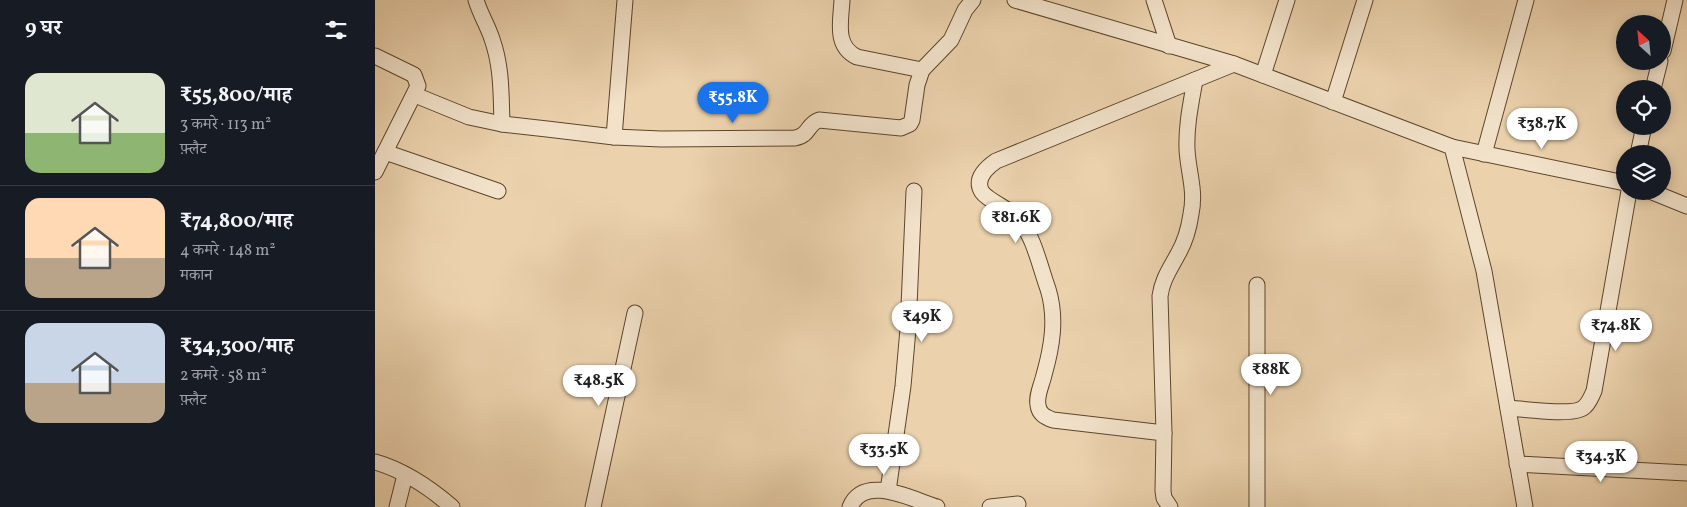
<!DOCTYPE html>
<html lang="hi">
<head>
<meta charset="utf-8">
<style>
	body { margin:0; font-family:Vollkorn,"Noto Serif Devanagari",serif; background:#20242c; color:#f1f3f6; height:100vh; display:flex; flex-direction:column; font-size:19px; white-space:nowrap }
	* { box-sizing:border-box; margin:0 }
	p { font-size:16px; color:#9ea1a6 }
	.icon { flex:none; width:28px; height:28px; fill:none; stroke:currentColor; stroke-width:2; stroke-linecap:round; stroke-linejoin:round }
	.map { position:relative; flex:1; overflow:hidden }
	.panel { display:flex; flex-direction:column; background:#171b24; width:375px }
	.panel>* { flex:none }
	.needle { width:32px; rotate:333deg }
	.buttons { position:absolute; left:1241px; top:15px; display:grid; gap:10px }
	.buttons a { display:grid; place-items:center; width:55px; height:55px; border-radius:50%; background:#171b24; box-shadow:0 2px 12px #0003; font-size:25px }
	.price { position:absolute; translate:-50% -42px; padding:0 11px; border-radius:18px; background:#fff; color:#222; font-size:16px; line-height:32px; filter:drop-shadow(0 1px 2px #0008) }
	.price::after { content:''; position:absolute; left:50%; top:30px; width:15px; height:11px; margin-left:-8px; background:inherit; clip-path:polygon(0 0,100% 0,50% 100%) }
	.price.selected { background:#1a73e8; color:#fff }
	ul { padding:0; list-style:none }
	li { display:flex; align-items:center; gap:15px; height:125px; padding:0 25px }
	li+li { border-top:1px solid #363941 }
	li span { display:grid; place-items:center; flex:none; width:140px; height:100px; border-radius:15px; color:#555 }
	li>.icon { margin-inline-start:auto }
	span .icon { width:60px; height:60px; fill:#fffc; stroke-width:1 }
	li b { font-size:21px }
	h2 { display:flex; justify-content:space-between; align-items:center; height:60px; padding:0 25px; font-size:21px }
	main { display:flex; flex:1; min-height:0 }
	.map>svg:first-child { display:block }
</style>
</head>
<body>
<main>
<section class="panel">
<h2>9 घर<svg class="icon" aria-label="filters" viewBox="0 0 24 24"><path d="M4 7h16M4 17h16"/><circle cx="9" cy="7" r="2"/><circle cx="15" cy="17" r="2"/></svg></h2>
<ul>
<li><span style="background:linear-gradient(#dfe7d0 60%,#8fb573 0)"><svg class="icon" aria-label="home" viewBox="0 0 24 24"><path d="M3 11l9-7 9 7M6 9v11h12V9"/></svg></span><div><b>₹55,800/माह</b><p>3 कमरे · 113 m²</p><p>फ़्लैट</p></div></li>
<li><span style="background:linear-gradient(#ffd9b3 60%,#b9a48a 0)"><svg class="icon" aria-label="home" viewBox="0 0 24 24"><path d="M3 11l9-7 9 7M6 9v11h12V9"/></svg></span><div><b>₹74,800/माह</b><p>4 कमरे · 148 m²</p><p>मकान</p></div></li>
<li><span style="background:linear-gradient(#c9d6e8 60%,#b9a48a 0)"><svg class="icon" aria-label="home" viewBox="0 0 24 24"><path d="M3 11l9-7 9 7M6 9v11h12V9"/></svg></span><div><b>₹34,300/माह</b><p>2 कमरे · 58 m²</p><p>फ़्लैट</p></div></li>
</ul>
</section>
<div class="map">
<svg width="1312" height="507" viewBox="0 0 1312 507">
	<rect width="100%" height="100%" fill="#ebd2ad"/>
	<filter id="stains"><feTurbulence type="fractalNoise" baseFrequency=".004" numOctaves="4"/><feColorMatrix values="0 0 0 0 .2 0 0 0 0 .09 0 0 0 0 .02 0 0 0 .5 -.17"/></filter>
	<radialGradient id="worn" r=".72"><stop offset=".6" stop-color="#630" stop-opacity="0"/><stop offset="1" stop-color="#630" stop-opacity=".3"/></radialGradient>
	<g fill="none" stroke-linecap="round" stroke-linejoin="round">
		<defs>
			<g id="minor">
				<path d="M 101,0 C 105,14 113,26 117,39 C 127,67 126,95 127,124"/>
				<path d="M 467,0 C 466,21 459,46 482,57 L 547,70"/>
				<path d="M 640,0 L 859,64 L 1077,147 L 1109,271 L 1150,507"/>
				<path d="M 779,0 L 794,46"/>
				<path d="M 1288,51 L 1300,0"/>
				<path d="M 0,56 L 39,75 L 43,86 L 0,172"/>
				<path d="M 888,75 L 912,0"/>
				<path d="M 1278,89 L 1285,61"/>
				<path d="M 40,95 L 94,117 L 127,124 L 172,129 L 239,137 L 286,139 L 420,138 C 435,135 432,124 444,120 L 526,128 L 535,124 L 537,120 L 542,85 L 547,70 L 576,40 L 590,10 L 598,0"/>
				<path d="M 958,102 L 990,0"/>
				<path d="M 239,137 L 250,0"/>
				<path d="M 1077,147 L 1250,183"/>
				<path d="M 10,152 L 123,191"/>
				<path d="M 1109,154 L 1151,0"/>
				<path d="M 1263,154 L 1269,126"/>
				<path d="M 1275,191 L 1312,206"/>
				<path d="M 1133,408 C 1148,409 1197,416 1208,408 C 1214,404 1216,397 1219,391 L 1254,191"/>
				<path d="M 789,433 L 785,296 C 787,280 795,269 803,254 C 810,242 814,228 816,214 C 821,190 813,172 812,149 C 811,126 816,103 820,80"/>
				<path d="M 0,462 C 28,470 55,488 77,507"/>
				<path d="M 1142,464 L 1312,473"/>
				<path d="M 513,491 L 528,386 L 533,329 L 539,191"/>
				<path d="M 22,507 L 30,475"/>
				<path d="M 218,507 L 260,313"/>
				<path d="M 475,507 C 489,473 538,500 562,507"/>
				<path d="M 615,507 L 643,504"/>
				<path d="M 795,507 L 789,498 L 788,491 L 789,433 L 678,420 C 670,417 664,414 663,405 C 661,396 667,384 669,375 C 677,347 682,318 673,289 C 665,267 659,237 644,219 C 635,209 613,201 607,192 C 599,179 611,168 621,161 L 859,64"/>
				<path d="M 882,507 L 882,285"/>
			</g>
		</defs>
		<!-- minor casing -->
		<use href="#minor" stroke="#5d462b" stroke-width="17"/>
		<!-- minor -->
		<use href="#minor" stroke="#f2e2ca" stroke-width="15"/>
	</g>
	<rect width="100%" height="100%" filter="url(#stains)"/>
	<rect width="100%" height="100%" fill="url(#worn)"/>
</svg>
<div class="buttons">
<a><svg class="needle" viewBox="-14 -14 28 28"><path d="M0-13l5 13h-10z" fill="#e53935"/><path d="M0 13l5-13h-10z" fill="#9ea1a6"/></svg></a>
<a><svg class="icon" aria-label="locate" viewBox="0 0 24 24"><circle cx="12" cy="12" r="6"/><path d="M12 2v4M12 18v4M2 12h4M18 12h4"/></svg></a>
<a><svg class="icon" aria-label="layers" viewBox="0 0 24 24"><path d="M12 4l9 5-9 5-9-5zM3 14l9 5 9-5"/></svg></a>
</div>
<b class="price selected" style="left:358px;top:124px">₹55.8K</b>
<b class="price" style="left:1167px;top:150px">₹38.7K</b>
<b class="price" style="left:641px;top:244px">₹81.6K</b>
<b class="price" style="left:547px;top:343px">₹49K</b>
<b class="price" style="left:1241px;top:352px">₹74.8K</b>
<b class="price" style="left:896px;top:396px">₹88K</b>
<b class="price" style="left:224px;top:407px">₹48.5K</b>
<b class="price" style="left:509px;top:476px">₹33.5K</b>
<b class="price" style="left:1226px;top:483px">₹34.3K</b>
</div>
</main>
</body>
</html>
